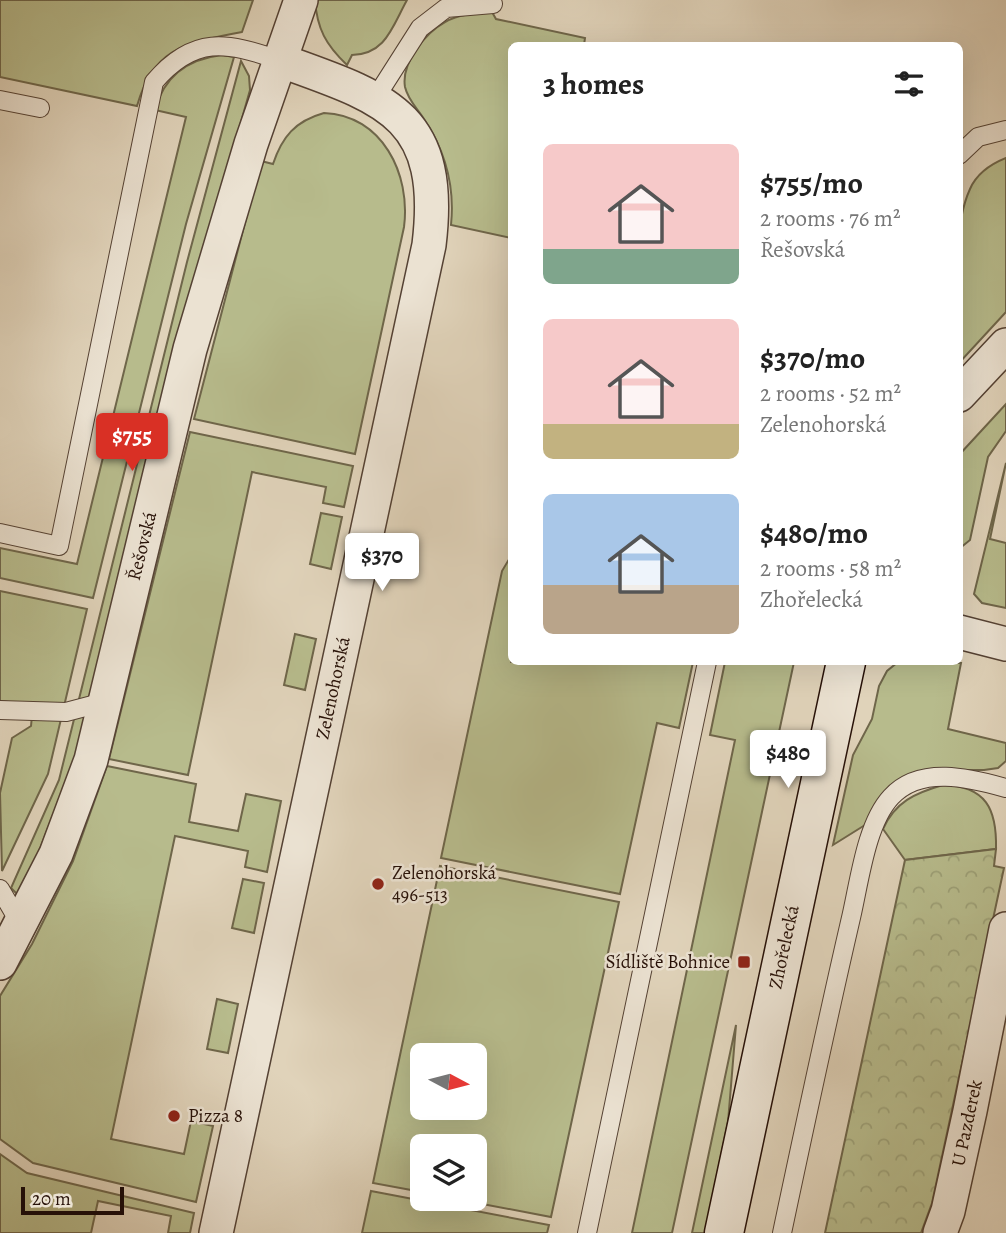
<!DOCTYPE html>
<html lang="en">
<head>
<meta charset="utf-8">
<style>
	body { margin:0; font-family:Alegreya,serif; background:#f2f2f2; color:#222; height:100vh; display:flex; flex-direction:column; font-size:26px; white-space:nowrap }
	* { box-sizing:border-box; margin:0 }
	p { font-size:23px; color:#767676 }
	.icon { flex:none; width:38px; height:38px; fill:none; stroke:currentColor; stroke-width:2; stroke-linecap:round; stroke-linejoin:round }
	.map { position:relative; flex:1; overflow:hidden }
	.drawer { position:absolute; left:508px; top:42px; width:455px; height:623px; display:flex; flex-direction:column; background:#fff; border-radius:10px; box-shadow:0 7px 28px #0002 }
	.drawer>* { flex:none }
	.needle { width:46px; rotate:97deg }
	.tools { position:absolute; left:410px; top:1043px; display:grid; gap:14px }
	.tools a { display:grid; place-items:center; width:77px; height:77px; border-radius:10px; background:#fff; box-shadow:0 7px 28px #0002; font-size:35px }
	.scale { position:absolute; left:21px; bottom:18px; width:103px; box-sizing:border-box; padding-left:7px; border:4px solid #271108; border-top:0; font-size:19px; line-height:24px; white-space:nowrap; color:#271108; -webkit-text-stroke:5px #ebe2d2; paint-order:stroke }
	.price { position:absolute; translate:-50% -60px; padding:0 16px; border-radius:7px; background:#fff; color:#222; font-size:23px; line-height:46px; filter:drop-shadow(0 2px 4px #0008) }
	.price::after { content:''; position:absolute; left:50%; top:42px; width:21px; height:16px; margin-left:-10px; background:inherit; clip-path:polygon(0 0,100% 0,50% 100%) }
	.price.active { background:#d93025; color:#fff }
	ul { padding:0; list-style:none }
	li { display:flex; align-items:center; gap:21px; height:175px; padding:0 35px }
	li span { display:grid; place-items:center; flex:none; width:196px; height:140px; border-radius:10px; color:#555 }
	li>.icon { margin-inline-start:auto }
	span .icon { width:84px; height:84px; fill:#fffc; stroke-width:1 }
	li b { font-size:30px }
	h2 { display:flex; justify-content:space-between; align-items:center; height:84px; padding:0 35px; font-size:30px }
	.map>svg:first-child { display:block }
</style>
</head>
<body>
<div class="map">
<svg width="1006" height="1233" viewBox="0 0 1006 1233">
	<defs>
		<pattern id="forest-crowns" width="20" height="18" patternUnits="userSpaceOnUse" patternTransform="scale(1.75)"><rect width="20" height="18" fill="#b7bb8c"/><path d="M2 6a3 3 0 1 1 6 0M12 15a3 3 0 1 1 6 0" fill="none" stroke="#9da077"/></pattern>
	</defs>
	<rect width="100%" height="100%" fill="#e0d3ba"/>
	<filter id="stains"><feTurbulence type="fractalNoise" baseFrequency=".00286" numOctaves="4"/><feColorMatrix values="0 0 0 0 .2 0 0 0 0 .09 0 0 0 0 .02 0 0 0 .5 -.17"/></filter>
	<radialGradient id="worn" r=".72"><stop offset=".6" stop-color="#630" stop-opacity="0"/><stop offset="1" stop-color="#630" stop-opacity=".3"/></radialGradient>
	<!-- green -->
	<g fill="#b7bb8c" stroke="#6f664a" stroke-width="2" fill-rule="evenodd">
		<path d="M 0,0 L 253,0 L 242,32 C 187,43 154,46 137,106 L 0,77 Z"/>
		<path d="M 315,0 L 407,0 C 392,27 386,54 352,55 L 347,65 C 326,45 317,29 315,0 Z"/>
		<path d="M 492,12 L 496,19 L 585,38 L 584,45 L 511,46 L 511,238 L 451,225 C 455,186 446,152 424,119 C 417,108 408,100 405,87 C 401,63 425,33 445,22 C 459,14 477,13 492,12 Z"/>
		<path d="M 222,55 L 234,57 L 186,224 L 93,598 L 0,578 L 0,548 L 77,564 L 186,117 L 155,110 C 164,76 188,59 222,55 Z"/>
		<path d="M 241,61 L 249,76 L 250,90 L 189,306 L 86,729 L 26,885 L 19,896 L 11,888 L 59,780 L 187,262 Z"/>
		<path d="M 324,113 C 382,115 411,174 404,227 L 355,454 L 194,419 L 261,161 L 273,164 C 282,137 295,121 324,113 Z"/>
		<path d="M 1006,158 L 1006,312 L 959,363 C 959,312 949,235 970,189 C 977,173 991,164 1006,158 Z"/>
		<path d="M 1006,404 L 1006,431 L 988,457 L 970,540 L 959,549 L 959,455 Z"/>
		<path d="M 190,432 L 353,466 L 344,507 L 323,503 L 326,487 L 252,472 L 188,775 L 109,759 Z"/>
		<path d="M 1006,463 L 990,539 L 1006,543 L 1006,608 L 982,603 L 974,594 Z"/>
		<path d="M 321,513 L 342,517 L 331,569 L 310,564 Z"/>
		<path d="M 511,556 L 511,662 L 693,662 L 679,728 L 657,723 L 620,894 L 441,858 L 502,571 Z"/>
		<path d="M 0,591 L 87,609 L 48,774 L 2,871 L 0,793 L 12,738 L 31,726 L 33,705 L 0,701 Z"/>
		<path d="M 295,634 L 316,639 L 305,690 L 284,685 Z"/>
		<path d="M 725,662 L 794,662 L 672,1233 L 632,1233 L 735,740 L 710,735 Z"/>
		<path d="M 898,662 L 961,663 L 948,729 L 1006,743 L 1006,761 L 998,768 L 984,770 L 933,770 L 865,825 L 833,845 L 853,755 L 872,719 L 879,686 L 887,671 Z"/>
		<path d="M 107,766 L 196,784 L 189,822 L 238,831 L 246,794 L 281,801 L 267,872 L 245,867 L 248,851 L 175,836 L 111,1139 L 184,1154 L 191,1121 L 213,1126 L 196,1202 L 33,1163 L 0,1139 L 0,996 L 32,944 L 73,861 Z"/>
		<path d="M 943,785 C 986,786 997,809 996,849 L 905,860 L 883,829 C 895,802 915,793 943,785 Z"/>
		<path d="M 440,866 L 619,902 L 551,1217 L 456,1199 L 474,1199 L 474,1146 L 422,1146 L 422,1192 L 373,1183 ZM 422,1055 L 474,1055 L 474,1108 L 422,1108 Z"/>
		<path d="M 243,879 L 264,883 L 254,933 L 232,928 Z"/>
		<path d="M 217,999 L 238,1004 L 228,1053 L 207,1049 Z"/>
		<path d="M 736,1025 L 728,1122 L 705,1233 L 692,1233 Z"/>
		<path d="M 0,1154 L 27,1173 L 194,1213 L 190,1233 L 168,1233 L 171,1216 L 98,1201 L 91,1233 L 0,1233 Z"/>
		<path d="M 371,1191 L 549,1225 L 547,1233 L 362,1233 Z"/>
	</g>
	<!-- forest -->
	<path fill="url(#forest-crowns)" stroke="#6f664a" stroke-width="2" d="M 996,849 L 994,866 L 1004,868 L 932,1203 L 921,1233 L 825,1233 L 905,860 Z"/>
	<g fill="none" stroke-linecap="round" stroke-linejoin="round">
		<defs>
			<g id="lane">
				<path d="M 376,97 L 420,28 L 446,8 L 493,4"/>
				<path d="M 0,100 L 40,108"/>
				<path d="M 959,155 L 978,137 L 1006,130"/>
				<path d="M 0,533 L 59,546 L 154,82 C 194,35 226,42 279,60"/>
				<path d="M 0,710 L 66,712 L 104,702"/>
				<path d="M 0,889 L 21,925"/>
				<path d="M 587,1233 L 707,662"/>
				<path d="M 782,1233 C 804,1129 826,1026 850,922 C 859,886 865,825 891,797 C 920,765 970,778 1006,788"/>
			</g>
			<g id="street">
				<path d="M 959,395 L 1006,345"/>
				<path d="M 959,632 L 1006,644"/>
				<path d="M 0,963 L 56,854 L 91,760 L 190,349 L 251,144 L 301,0"/>
				<path d="M 216,1233 L 429,245 C 445,114 385,98 279,60"/>
				<path d="M 940,1233 L 948,1211 L 970,1111 L 1006,929"/>
			</g>
			<path id="secondary" d="M 724,1233 L 846,662"/>
		</defs>
		<!-- lane casing -->
		<use href="#lane" stroke="#554234" stroke-width="20"/>
		<!-- street casing -->
		<use href="#street" stroke="#554234" stroke-width="36"/>
		<!-- secondary casing -->
		<use href="#secondary" stroke="#271108" stroke-width="41"/>
		<!-- lane -->
		<use href="#lane" stroke="#ebe2d2" stroke-width="18"/>
		<!-- street -->
		<use href="#street" stroke="#ebe2d2" stroke-width="33"/>
		<!-- secondary -->
		<use href="#secondary" stroke="#ebe2d2" stroke-width="38"/>
	</g>
	<!-- markers -->
	<g fill="#8f2418" stroke="#ebe2d2" stroke-width="2.5">
		<circle cx="378" cy="884" r="7"/>
		<rect x="737" y="955" width="14" height="14" rx="3.5"/>
		<circle cx="174" cy="1116" r="7"/>
	</g>
	<g text-anchor="middle" dominant-baseline="central" stroke-width="5" stroke-linejoin="round" paint-order="stroke">
		<!-- street labels -->
		<g font-size="19" fill="#271108" stroke="#ebe2d2">
			<text transform="translate(142 546) rotate(-76)">Řešovská</text>
			<text transform="translate(333 688) rotate(-78)">Zelenohorská</text>
			<text transform="translate(784 947) rotate(-78)">Zhořelecká</text>
			<text transform="translate(967 1123) rotate(-78)">U Pazderek</text>
		</g>
		<!-- poi labels -->
		<g font-size="19" fill="#271108" stroke="#ebe2d2" text-anchor="start">
			<text x="392" y="873">Zelenohorská<tspan x="392" dy="22">496-513</tspan></text>
			<text x="730" y="962" text-anchor="end">Sídliště Bohnice</text>
			<text x="188" y="1116">Pizza 8</text>
		</g>
	</g>
	<rect width="100%" height="100%" filter="url(#stains)"/>
	<rect width="100%" height="100%" fill="url(#worn)"/>
</svg>
<div class="tools">
<a><svg class="needle" viewBox="-14 -14 28 28"><path d="M0-13l5 13h-10z" fill="#e53935"/><path d="M0 13l5-13h-10z" fill="#767676"/></svg></a>
<a><svg class="icon" aria-label="layers" viewBox="0 0 24 24"><path d="M12 4l9 5-9 5-9-5zM3 14l9 5 9-5"/></svg></a>
</div>
<div class="scale">20 m</div>
<b class="price active" style="left:132px;top:473px">$755</b>
<b class="price" style="left:382px;top:593px">$370</b>
<b class="price" style="left:788px;top:790px">$480</b>
<section class="drawer">
<h2>3 homes<svg class="icon" aria-label="filters" viewBox="0 0 24 24"><path d="M4 7h16M4 17h16"/><circle cx="9" cy="7" r="2"/><circle cx="15" cy="17" r="2"/></svg></h2>
<ul>
<li><span style="background:linear-gradient(#f6c9c9 75%,#7fa58c 0)"><svg class="icon" aria-label="home" viewBox="0 0 24 24"><path d="M3 11l9-7 9 7M6 9v11h12V9"/></svg></span><div><b>$755/mo</b><p>2 rooms · 76 m²</p><p>Řešovská</p></div></li>
<li><span style="background:linear-gradient(#f6c9c9 75%,#c2b280 0)"><svg class="icon" aria-label="home" viewBox="0 0 24 24"><path d="M3 11l9-7 9 7M6 9v11h12V9"/></svg></span><div><b>$370/mo</b><p>2 rooms · 52 m²</p><p>Zelenohorská</p></div></li>
<li><span style="background:linear-gradient(#a9c7e8 65%,#b9a48a 0)"><svg class="icon" aria-label="home" viewBox="0 0 24 24"><path d="M3 11l9-7 9 7M6 9v11h12V9"/></svg></span><div><b>$480/mo</b><p>2 rooms · 58 m²</p><p>Zhořelecká</p></div></li>
</ul>
</section>
</div>
</body>
</html>
